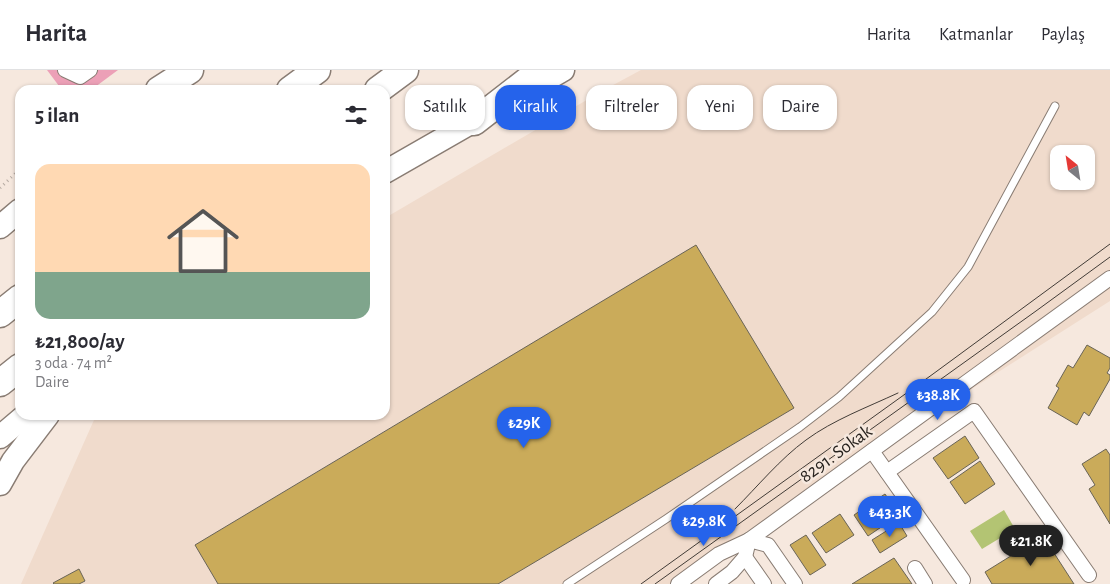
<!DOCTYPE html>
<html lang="tr">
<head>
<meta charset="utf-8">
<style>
	body { margin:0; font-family:"Alegreya Sans",sans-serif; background:#f7f7f7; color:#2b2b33; height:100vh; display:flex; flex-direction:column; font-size:19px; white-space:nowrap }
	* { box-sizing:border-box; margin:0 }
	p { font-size:16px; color:#7c7c81 }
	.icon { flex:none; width:28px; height:28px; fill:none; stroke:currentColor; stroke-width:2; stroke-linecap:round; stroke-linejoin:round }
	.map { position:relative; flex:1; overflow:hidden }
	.panel { position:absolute; left:15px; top:15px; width:375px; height:335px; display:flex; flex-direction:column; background:#fff; border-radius:15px; box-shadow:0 1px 4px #0004 }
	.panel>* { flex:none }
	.guide { position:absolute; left:405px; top:15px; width:475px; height:45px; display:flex; gap:10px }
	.needle { width:32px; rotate:330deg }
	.buttons { position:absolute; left:1050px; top:75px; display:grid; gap:10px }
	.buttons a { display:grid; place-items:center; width:45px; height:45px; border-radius:10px; background:#fff; box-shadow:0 1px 4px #0004; font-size:25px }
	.price { position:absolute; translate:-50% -42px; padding:0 11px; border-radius:18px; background:#2563eb; color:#fff; font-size:16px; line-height:32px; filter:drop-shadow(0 1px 2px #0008) }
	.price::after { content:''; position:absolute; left:50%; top:30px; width:15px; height:11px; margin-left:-8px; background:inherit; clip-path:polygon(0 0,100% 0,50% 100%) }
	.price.active { background:#222; color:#fff }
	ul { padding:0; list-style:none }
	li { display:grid; align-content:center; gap:10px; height:265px; padding:0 20px }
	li+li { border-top:1px solid #e1e1e2 }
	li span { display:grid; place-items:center; height:155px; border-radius:15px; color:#555 }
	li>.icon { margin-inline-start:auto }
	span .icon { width:90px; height:90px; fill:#fffc; stroke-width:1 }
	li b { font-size:21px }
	h2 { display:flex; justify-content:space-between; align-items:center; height:60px; padding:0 20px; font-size:21px }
	.chip { padding:0 18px; border-radius:15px; background:#fff; box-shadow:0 1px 4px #0004; font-size:18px; line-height:45px }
	.chip.active { background:#2563eb; color:#fff }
	header { display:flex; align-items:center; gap:30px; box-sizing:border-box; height:70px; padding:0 25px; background:#fff; border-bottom:1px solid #e1e1e2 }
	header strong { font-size:24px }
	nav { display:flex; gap:28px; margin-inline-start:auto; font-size:18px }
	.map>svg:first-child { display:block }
</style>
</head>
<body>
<header>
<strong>Harita</strong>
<nav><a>Harita</a><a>Katmanlar</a><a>Paylaş</a></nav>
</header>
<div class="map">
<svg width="1110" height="514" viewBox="0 0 1110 514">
	<rect width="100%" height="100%" fill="#f6e8de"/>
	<!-- built -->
	<path fill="#f0dbcc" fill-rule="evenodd" d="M 641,0 L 1110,0 L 1110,231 L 735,469 L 673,514 L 21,514 L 94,350 L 99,345 L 385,345 L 385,148 L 602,21 ZM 1059,84 L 1086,84 L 1086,111 L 1059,111 Z"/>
	<!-- green -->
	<path fill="#eca0b7" d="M 47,0 L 118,0 L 91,20 L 62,20 Z"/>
	<!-- water -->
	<path fill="#b3c473" d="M 1004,440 L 1015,459 L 982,479 L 970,461 Z"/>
	<!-- building -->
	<g fill="#caab5a" stroke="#696457">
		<path d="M 696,175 L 794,338 L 498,514 L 218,514 L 195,475 Z"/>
		<path d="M 1087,275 L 1110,288 L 1110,298 L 1107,303 L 1110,305 L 1110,309 L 1089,346 L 1084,342 L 1077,355 L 1048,338 L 1059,318 L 1056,316 L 1068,295 L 1073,298 Z"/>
		<path d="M 965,366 L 979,388 L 948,409 L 933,388 Z"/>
		<path d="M 1106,379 L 1110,385 L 1110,454 L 1089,419 L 1095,415 L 1082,394 Z"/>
		<path d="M 980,391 L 995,414 L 965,434 L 950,412 Z"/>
		<path d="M 885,424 L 899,445 L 868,466 L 854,445 Z"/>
		<path d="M 840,444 L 854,465 L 826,483 L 812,463 Z"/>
		<path d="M 899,453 L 907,466 L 880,483 L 872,470 Z"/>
		<path d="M 806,465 L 826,495 L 810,505 L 790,475 Z"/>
		<path d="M 1043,466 L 1074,514 L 992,514 L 985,502 Z"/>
		<path d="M 894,488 L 912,514 L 852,514 Z"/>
		<path d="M 79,499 L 85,511 L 79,514 L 54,514 L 53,513 Z"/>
	</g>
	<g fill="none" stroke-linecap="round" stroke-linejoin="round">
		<defs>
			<path id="lane" d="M 567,514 L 666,449 L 800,357 L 839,327 L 932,242 L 968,197 L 1055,36"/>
			<g id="street">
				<path d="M 65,0 L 80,7 L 90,0"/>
				<path d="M 872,381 L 963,510"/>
				<path d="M 887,402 L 974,341 L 1089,505"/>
				<path d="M 749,470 L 768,475 L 795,514"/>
				<path d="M 745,487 L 764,514"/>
				<path d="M 915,498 L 925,514"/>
				<path d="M 678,514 L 719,484 L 749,470 L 1110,208"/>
				<path d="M 716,514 L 732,502 L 745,487 L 749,470"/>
			</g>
			<g id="primary">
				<path d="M 527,21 L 563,0"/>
				<path d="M 385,102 L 488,43"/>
				<path d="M 0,157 L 20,140"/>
				<path d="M 0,367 L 26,345"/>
				<path d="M 0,414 L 13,391 L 48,345"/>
			</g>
			<g id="highway">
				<path d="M 159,20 L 190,0"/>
				<path d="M 290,20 L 317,0"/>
				<path d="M 378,20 L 405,0"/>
				<path d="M 474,52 L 541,0"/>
				<path d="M 0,244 L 20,228"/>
				<path d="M 0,313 L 20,297"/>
			</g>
		</defs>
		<!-- lane casing -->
		<use href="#lane" stroke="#897c73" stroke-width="9"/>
		<!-- street casing -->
		<use href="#street" stroke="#897c73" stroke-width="16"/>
		<!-- primary casing -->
		<use href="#primary" stroke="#897c73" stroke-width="25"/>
		<!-- highway casing -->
		<use href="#highway" stroke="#897c73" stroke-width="29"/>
		<!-- path -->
		<path stroke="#b6aba3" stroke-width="3" stroke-dasharray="1 4" stroke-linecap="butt" d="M 0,118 L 20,99"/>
		<!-- lane -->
		<use href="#lane" stroke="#fff" stroke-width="7"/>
		<!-- street -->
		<use href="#street" stroke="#fff" stroke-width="14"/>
		<!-- primary -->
		<use href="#primary" stroke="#fff" stroke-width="22"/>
		<!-- highway -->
		<use href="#highway" stroke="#fff" stroke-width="26"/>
		<!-- tram -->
		<g stroke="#423c37" stroke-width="1">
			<path d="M 735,439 C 758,416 780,389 806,370 C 833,350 868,337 898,323"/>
			<path d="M 641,514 L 933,304 L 1110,174"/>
			<path d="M 655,514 L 1036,241 L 1110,187"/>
		</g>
	</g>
	<g text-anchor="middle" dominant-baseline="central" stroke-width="5" stroke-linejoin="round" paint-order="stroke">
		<!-- street labels -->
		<g font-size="19" fill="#27221e" stroke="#f6e8de">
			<text transform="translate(836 384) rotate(-36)">8291. Sokak</text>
		</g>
	</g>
</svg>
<div class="buttons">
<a><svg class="needle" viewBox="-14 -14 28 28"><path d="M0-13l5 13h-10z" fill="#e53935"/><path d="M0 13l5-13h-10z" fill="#7c7c81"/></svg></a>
</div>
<b class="price" style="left:938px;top:351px">₺38.8K</b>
<b class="price" style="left:524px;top:379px">₺29K</b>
<b class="price" style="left:890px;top:468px">₺43.3K</b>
<b class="price" style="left:704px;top:477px">₺29.8K</b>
<b class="price active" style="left:1031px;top:497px">₺21.8K</b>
<div class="guide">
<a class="chip">Satılık</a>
<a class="chip active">Kiralık</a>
<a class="chip">Filtreler</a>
<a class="chip">Yeni</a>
<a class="chip">Daire</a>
</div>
<section class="panel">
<h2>5 ilan<svg class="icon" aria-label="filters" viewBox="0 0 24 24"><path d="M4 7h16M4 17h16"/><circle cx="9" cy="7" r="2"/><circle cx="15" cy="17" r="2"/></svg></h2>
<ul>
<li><span style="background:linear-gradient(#ffd9b3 70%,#7fa58c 0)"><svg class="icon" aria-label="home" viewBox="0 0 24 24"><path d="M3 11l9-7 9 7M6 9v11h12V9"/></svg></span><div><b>₺21,800/ay</b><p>3 oda · 74 m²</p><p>Daire</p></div></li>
</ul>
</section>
</div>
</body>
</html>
